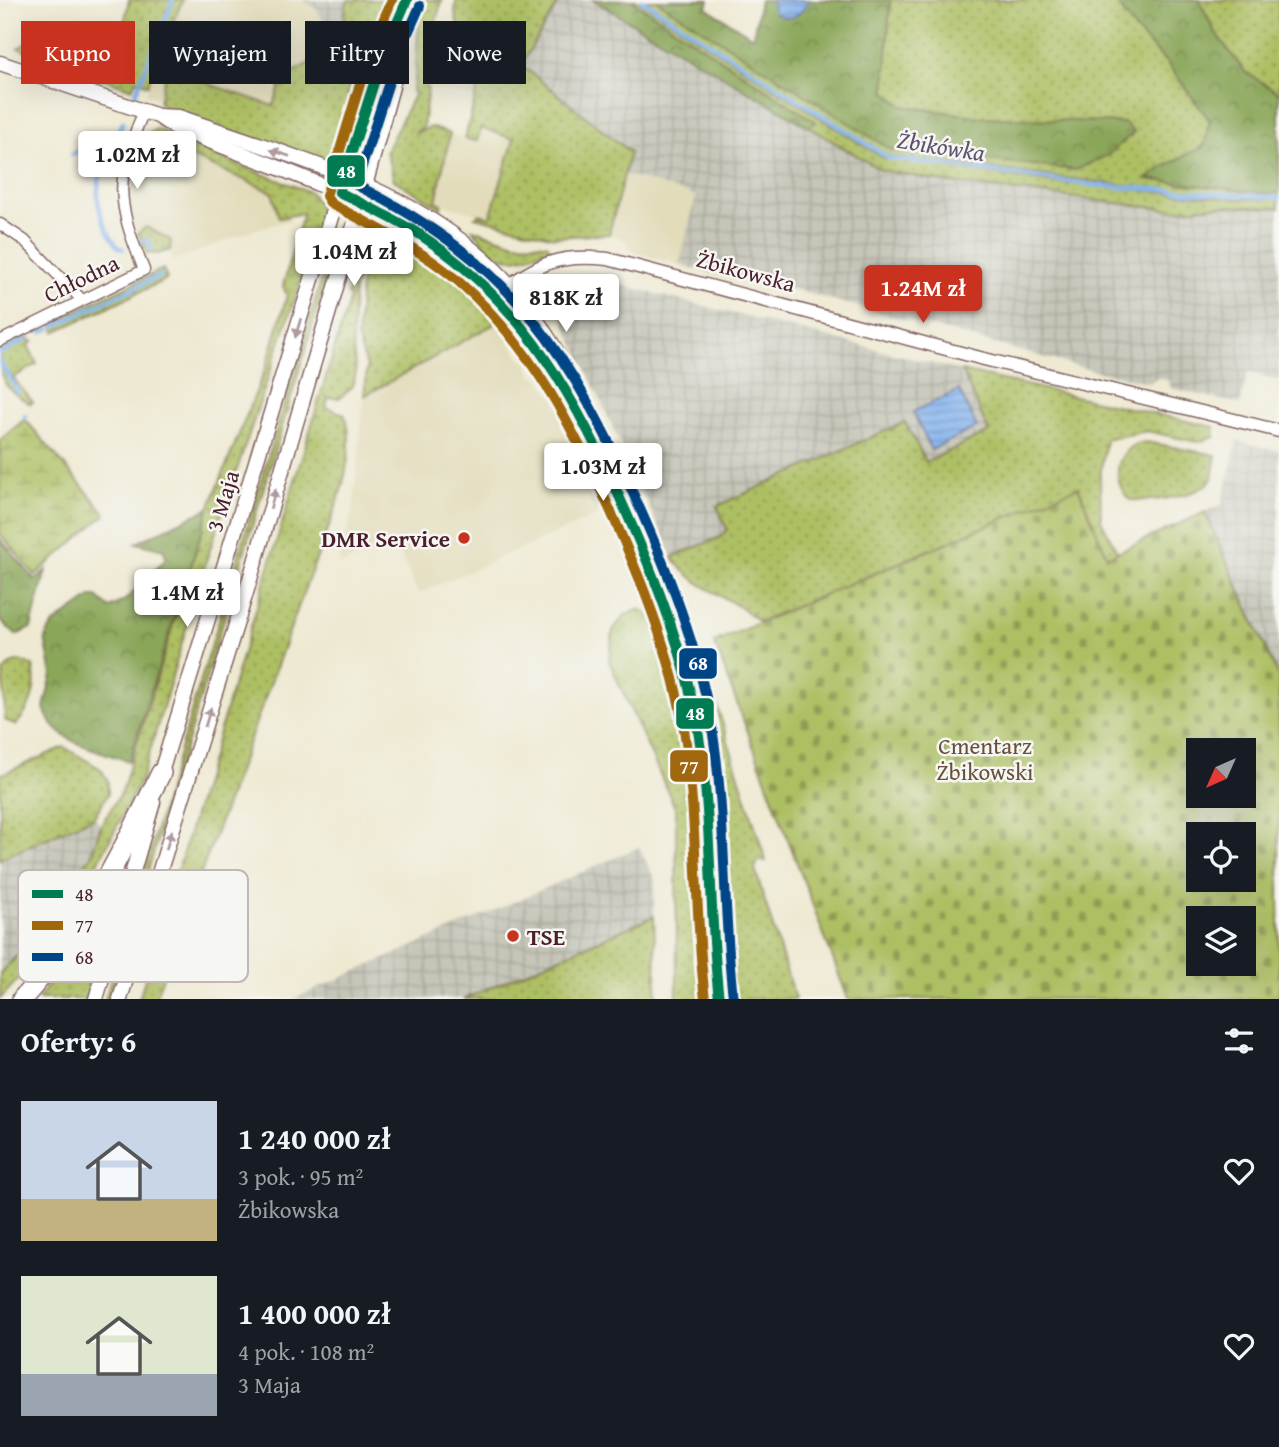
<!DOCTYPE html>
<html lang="pl">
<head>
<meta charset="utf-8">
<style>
	body { margin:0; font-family:"Gentium Book Plus",serif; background:#242831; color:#f1f3f6; height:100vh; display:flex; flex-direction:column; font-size:26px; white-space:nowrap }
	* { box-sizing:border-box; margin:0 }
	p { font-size:23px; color:#9ea1a6 }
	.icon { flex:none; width:38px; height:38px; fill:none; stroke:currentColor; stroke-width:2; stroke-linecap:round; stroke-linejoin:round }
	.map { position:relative; height:999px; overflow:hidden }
	.side { display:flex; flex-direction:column; background:#171b24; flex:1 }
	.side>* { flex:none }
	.top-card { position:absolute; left:21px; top:21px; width:700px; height:63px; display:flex; gap:14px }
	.needle { width:46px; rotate:225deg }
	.controls { position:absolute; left:1186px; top:738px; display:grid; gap:14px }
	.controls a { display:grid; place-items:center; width:70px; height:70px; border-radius:0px; background:#171b24; box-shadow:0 7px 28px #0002; font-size:35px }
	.price { position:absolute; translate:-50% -60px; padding:0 16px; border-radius:7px; background:#fff; color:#222; font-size:23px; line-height:46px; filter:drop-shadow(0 2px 4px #0008) }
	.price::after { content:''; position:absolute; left:50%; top:42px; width:21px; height:16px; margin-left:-10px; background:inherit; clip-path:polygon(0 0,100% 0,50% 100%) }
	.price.on { background:#c8321e; color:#fff }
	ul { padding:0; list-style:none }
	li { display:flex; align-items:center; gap:21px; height:175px; padding:0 21px }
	li span { display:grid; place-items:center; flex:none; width:196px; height:140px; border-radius:0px; color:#555 }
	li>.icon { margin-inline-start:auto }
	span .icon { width:84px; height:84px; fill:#fffc; stroke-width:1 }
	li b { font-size:30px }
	h2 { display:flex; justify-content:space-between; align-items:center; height:84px; padding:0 21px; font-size:30px }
	.tag { padding:0 24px; border-radius:0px; background:#171b24; box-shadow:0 7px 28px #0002; font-size:24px; line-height:63px }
	.tag.on { background:#c8321e; color:#fff }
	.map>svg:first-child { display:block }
</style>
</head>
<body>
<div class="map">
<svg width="1279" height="999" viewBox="0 0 1279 999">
	<defs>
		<pattern id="industrial-grid" width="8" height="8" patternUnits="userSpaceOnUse" patternTransform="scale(1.75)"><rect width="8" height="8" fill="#c5c5b8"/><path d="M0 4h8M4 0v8" fill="none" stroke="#aba99e"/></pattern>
		<pattern id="grass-dots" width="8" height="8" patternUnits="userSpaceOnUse" patternTransform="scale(1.75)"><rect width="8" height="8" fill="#adbf63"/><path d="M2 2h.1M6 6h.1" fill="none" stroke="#8f9b52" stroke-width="1.8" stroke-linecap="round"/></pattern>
		<pattern id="forest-crowns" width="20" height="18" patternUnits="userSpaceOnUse" patternTransform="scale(1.75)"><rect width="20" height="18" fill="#8aa659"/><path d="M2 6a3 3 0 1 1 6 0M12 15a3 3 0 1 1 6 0" fill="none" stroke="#73874a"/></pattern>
		<pattern id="wetland-marsh" width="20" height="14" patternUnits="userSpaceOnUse" patternTransform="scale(1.75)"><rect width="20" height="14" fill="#adbf63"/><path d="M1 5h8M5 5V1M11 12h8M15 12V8" fill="none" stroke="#8f9b52"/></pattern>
		<pattern id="cemetery-stones" width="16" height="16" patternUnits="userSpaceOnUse" patternTransform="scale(1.75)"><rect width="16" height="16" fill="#adbf63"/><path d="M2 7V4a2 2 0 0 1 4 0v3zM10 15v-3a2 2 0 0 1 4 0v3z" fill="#8f9b52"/></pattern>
		<pattern id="water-rules" width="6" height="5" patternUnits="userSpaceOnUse" patternTransform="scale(1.75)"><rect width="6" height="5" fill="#82b2ed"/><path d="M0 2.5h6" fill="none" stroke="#6c90c0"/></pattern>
	</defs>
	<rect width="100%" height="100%" fill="#f6f6f2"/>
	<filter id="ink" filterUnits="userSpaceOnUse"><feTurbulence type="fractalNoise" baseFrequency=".0143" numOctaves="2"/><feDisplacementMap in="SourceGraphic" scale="14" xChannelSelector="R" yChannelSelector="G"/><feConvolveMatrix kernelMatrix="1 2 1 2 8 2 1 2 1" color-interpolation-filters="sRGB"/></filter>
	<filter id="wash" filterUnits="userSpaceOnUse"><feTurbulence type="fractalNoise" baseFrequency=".00686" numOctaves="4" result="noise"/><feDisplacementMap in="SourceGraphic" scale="28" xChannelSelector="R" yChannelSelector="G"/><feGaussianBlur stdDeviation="1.57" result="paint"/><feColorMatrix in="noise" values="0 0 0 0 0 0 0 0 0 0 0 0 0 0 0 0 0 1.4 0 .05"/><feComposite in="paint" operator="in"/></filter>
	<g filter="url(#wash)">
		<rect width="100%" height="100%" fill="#eee9d1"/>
		<!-- built -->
		<g fill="#e2dcba">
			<path d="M 183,0 L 301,0 L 311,4 L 341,49 L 358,56 L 336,130 L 300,146 L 146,94 L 163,42 Z"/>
			<path d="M 435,40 L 487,51 L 477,98 L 425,88 Z"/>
			<path d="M 480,128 L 514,139 L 490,217 L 435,202 L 451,135 L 477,141 Z"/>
			<path d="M 179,152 L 272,192 L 279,218 L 289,216 L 290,220 L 253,230 L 174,261 L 169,252 L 171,240 L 146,227 L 135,231 L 129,209 L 128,186 L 134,154 L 151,162 L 156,153 L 173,162 Z"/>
			<path d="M 624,174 L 696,196 L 679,265 L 631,251 L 625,240 L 609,234 Z"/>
			<path d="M 496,323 L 522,361 L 527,363 L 532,377 L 538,377 L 569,420 L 562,423 L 600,514 L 418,594 L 395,542 L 338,566 L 353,509 L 364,396 Z"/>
		</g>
		<!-- industrial -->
		<g fill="url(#industrial-grid)">
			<path d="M 301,0 L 375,0 L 358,56 L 341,49 L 315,8 Z"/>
			<path d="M 560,0 L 593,0 L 881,170 L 943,182 L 1174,210 L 1216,206 L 1279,208 L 1279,380 L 1248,372 L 1240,404 L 1171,388 L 1168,380 L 1162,378 L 1156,378 L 1150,383 L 1091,370 L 752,278 L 740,280 L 679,265 L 696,196 L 624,174 L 629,152 L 521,65 Z"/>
			<path d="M 580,275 L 962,371 L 990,432 L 925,462 L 905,422 L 718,506 L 727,529 L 721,537 L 672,556 L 551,293 Z"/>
			<path d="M 1237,441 L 1279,451 L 1279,678 L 1205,512 L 1222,504 Z"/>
			<path d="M 94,817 L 101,825 L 91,855 L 23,950 L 0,973 L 0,859 Z"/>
			<path d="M 639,847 L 655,880 L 654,916 L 464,999 L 293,999 Z"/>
		</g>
		<!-- grass -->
		<g fill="url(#grass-dots)" stroke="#7c6f47" stroke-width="2">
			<path d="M 129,0 L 183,0 L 163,43 L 148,85 L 136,80 L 132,89 L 18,48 L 44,32 L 105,33 L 123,28 Z"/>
			<path d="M 348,0 L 391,0 L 376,41 C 350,43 340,22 348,0 Z"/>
			<path d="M 423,0 L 442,0 L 434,28 L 450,43 L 435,41 L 426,87 L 428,88 L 423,127 L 415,133 L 431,127 L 450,134 L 436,201 L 442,204 L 441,208 L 394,180 L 386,151 L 415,93 L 412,92 C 420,64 414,31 423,0 Z"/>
			<path d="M 456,0 L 560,0 L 521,65 L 630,152 L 609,234 L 554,237 L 475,217 L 479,214 L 490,217 L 514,139 L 481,128 L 477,141 L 465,139 L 487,51 L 463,45 L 455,13 Z"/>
			<path d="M 631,0 L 638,0 L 883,158 L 1050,182 L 1241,199 L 1279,199 L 1279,208 L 1216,206 L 1174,210 L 943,182 L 881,170 L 809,127 L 815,122 Z"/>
			<path d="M 645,0 L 656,0 L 831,110 L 931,156 L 983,158 L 1124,123 L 980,117 L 902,106 L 885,91 L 890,0 L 1115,0 L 1135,29 L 1167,63 L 1210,121 L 1204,146 L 1163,167 L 1148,179 L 1270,194 L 1279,192 L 1279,196 L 1249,196 L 1139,187 L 892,157 L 877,151 Z"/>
			<path d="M 1199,0 L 1279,0 L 1279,93 L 1245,72 L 1215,32 Z"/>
			<path d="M 334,43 L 353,54 L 369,57 L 357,88 L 349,86 L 347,93 L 355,95 L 340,142 L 327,157 L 313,156 L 310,159 L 166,109 L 159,102 L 168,63 L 174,62 L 171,71 L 273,106 L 284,76 L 328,54 L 324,45 Z"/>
			<path d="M 157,129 L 221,158 L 310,192 L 320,206 L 319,217 L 322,219 L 207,558 L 142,778 L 62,932 L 0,999 L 0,973 L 23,950 L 91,856 L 101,825 L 122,791 L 209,508 L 267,365 L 287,295 L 283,286 L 303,213 L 279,218 L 272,192 L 180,152 L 173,162 L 156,153 L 151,162 L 141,157 L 139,151 L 141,136 Z"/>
			<path d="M 338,224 L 343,225 L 119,967 L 110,999 L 105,999 Z"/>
			<path d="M 387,226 L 392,226 L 443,259 L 498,310 L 496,323 L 364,396 L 367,367 L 357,338 L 361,281 L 374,238 Z"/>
			<path d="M 146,227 L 171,240 L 170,250 L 158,254 L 147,253 L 138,233 Z"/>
			<path d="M 472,229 L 515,243 L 547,244 L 550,249 C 509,263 502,267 472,229 Z"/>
			<path d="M 366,233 L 370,235 L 354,288 L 352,339 L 356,373 L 353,386 L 340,398 L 328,398 L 326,407 L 344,414 C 363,454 325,536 310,575 L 155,999 L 139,999 L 350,297 L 347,295 Z"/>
			<path d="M 163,269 L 167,279 L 55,332 L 51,322 Z"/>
			<path d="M 24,335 L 33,342 L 28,345 L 37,364 L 13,378 L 33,402 L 31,404 C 1,388 0,379 0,346 Z"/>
			<path d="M 962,371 L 1214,427 L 1215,437 L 1197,442 L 1147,431 L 1106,439 L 1100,477 L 1101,520 L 1118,553 L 1107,557 L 1078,487 L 759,622 C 731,595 697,592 672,557 L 721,537 L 727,529 L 717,506 L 905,422 L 926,462 L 989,432 Z"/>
			<path d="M 1146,442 L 1216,455 L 1212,479 C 1198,498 1153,501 1130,500 C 1109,480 1116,445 1146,442 Z"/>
			<path d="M 640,609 L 658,621 L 663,632 L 688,744 L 700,944 L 712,999 L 677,999 L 676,810 L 609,661 L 613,630 L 625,615 Z"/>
			<path d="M 19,661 L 33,666 C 38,688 31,709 16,725 L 5,720 L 3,672 L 10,664 Z"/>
			<path d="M 708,696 L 714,697 L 766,861 L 758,861 L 755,869 L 795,999 L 734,999 C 716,901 723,800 705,701 Z"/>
			<path d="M 64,747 L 101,769 L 108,781 L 108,794 L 94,817 L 0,859 L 0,775 Z"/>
			<path d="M 127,862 L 86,999 L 38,999 L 76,948 Z"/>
			<path d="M 654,916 L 657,999 L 464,999 Z"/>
		</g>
		<!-- forest -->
		<g fill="url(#forest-crowns)" stroke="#6a6242" stroke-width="2">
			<path d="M 593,0 L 631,0 L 816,122 L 809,127 Z"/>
			<path d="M 656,0 L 709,0 L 707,8 L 753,37 L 760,0 L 890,0 L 885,91 L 902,106 L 980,117 L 1124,123 L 1134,132 L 1108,155 L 1076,170 L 890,149 Z"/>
			<path d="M 1115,0 L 1199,0 L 1215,32 L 1245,72 L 1279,93 L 1279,192 L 1270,194 L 1147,179 L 1163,167 L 1204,146 L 1210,121 L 1167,63 L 1135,29 Z"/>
			<path d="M 209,508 L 129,761 C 100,751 52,743 44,707 L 52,675 L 45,638 L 53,624 L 91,597 L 97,597 L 110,608 L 125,600 L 166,559 L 164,550 L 136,543 Z"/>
			<path d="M 0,539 L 35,580 L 46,570 L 31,628 L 16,635 L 0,620 Z"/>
		</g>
		<!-- wetland -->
		<path fill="url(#wetland-marsh)" stroke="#7c6f47" stroke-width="2" d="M 25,419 L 106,514 L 35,575 L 0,534 L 0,440 Z"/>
		<!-- cemetery -->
		<path fill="url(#cemetery-stones)" stroke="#7c6f47" stroke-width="2" fill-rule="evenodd" d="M 1078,487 L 1107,557 L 1205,512 L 1279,678 L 1279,994 L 1267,999 L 848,999 L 714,642 ZM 1199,751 L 1244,751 L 1244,796 L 1199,796 ZM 1199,835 L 1244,835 L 1244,880 L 1199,880 ZM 1199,919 L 1244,919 L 1244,964 L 1199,964 Z"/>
		<!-- water -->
		<g fill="url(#water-rules)" stroke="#66688c" stroke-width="2">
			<path d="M 771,0 L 809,0 C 801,16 790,23 774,13 Z"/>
			<path d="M 959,390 L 977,427 L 931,450 L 913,412 Z"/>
		</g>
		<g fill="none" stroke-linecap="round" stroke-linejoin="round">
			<!-- stream -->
			<g stroke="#82b2ed" stroke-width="4.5">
				<path d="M 642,0 L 889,158 L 1094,185 L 1279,198"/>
				<path d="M 135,95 L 173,0"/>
				<path d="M 123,122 C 99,168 83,200 118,247 L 123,249"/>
				<path d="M 72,154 L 102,140 L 114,138"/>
				<path d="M 143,240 L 148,241 L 152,250"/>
				<path d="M 54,326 L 161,275"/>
				<path d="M 42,332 L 49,329"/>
				<path d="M 0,354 L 26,339"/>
				<path d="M 0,362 L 18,392"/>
				<path d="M 25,419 L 25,416"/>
			</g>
		</g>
	</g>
	<g filter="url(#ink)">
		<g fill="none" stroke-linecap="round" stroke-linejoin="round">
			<defs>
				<g id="minor">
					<path d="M 0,224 L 25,241 L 82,300"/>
					<path d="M 0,341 L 144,270 C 116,201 114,180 144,111"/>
				</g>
				<path id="tertiary" d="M 493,296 C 538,266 552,253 608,259 L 980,358 L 1279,431"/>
				<g id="secondary">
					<path d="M 0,63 L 158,116 L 174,127 C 320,186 430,212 532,343 C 551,368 571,393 585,422 C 631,522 677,615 697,724 C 713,815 706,908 719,999"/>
					<path d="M 158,116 L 179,117 C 312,164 459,199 540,325 C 553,346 568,367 574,391"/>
					<path d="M 158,782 L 331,217 L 383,55 L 407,0"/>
					<path d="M 96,999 L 153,802"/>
					<path d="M 120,999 L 245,596 L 352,233 L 396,72 L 400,29"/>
				</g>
				<path id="motorway" d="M 22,999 C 83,932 121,854 161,773"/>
			</defs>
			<!-- minor casing -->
			<use href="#minor" stroke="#836665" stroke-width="13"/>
			<!-- tertiary casing -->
			<use href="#tertiary" stroke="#836665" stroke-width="15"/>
			<!-- secondary casing -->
			<use href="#secondary" stroke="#836665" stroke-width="17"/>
			<!-- motorway casing -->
			<use href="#motorway" stroke="#836665" stroke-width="22"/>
			<!-- minor -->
			<use href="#minor" stroke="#fff" stroke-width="10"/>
			<!-- tertiary -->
			<use href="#tertiary" stroke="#fff" stroke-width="12"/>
			<!-- secondary -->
			<use href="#secondary" stroke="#fff" stroke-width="14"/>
			<!-- motorway -->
			<use href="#motorway" stroke="#fff" stroke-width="19"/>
			<defs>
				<path id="bus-1" d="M 407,0 L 383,55 L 339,192 C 366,206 393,218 419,234 C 526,304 577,400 627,514 C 657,582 684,652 697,725 C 713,815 708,908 719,999"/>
				<path id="bus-2" d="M 392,0 L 370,51 L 326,196 L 331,204 C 376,227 419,248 458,281 C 534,347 576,433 616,523 C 645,589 672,658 684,729 C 698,818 694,909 705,999"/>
				<path id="bus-3" d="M 420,6 L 396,60 L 356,185 C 515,264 571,354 641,511 C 671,579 698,649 711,722 C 727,813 722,906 733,997"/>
			</defs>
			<!-- bus-1 casing -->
			<use href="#bus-1" stroke="#f6f6f2" stroke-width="16"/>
			<!-- bus-2 casing -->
			<use href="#bus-2" stroke="#f6f6f2" stroke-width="16"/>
			<!-- bus-3 casing -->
			<use href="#bus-3" stroke="#f6f6f2" stroke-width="16"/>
			<!-- bus-1 -->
			<use href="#bus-1" stroke="#017b52" stroke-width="10"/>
			<!-- bus-2 -->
			<use href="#bus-2" stroke="#a0670e" stroke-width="10"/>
			<!-- bus-3 -->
			<use href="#bus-3" stroke="#004586" stroke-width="10"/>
		</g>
		<!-- one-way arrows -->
		<defs><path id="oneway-solid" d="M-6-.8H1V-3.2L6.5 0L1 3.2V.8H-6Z" transform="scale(1.75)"/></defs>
		<g fill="#ae9aa0">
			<use href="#oneway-solid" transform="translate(280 153) rotate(-161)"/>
			<use href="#oneway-solid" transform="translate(298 328) rotate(107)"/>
			<use href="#oneway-solid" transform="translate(273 499) rotate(-74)"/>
			<use href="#oneway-solid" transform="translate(208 717) rotate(-73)"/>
			<use href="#oneway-solid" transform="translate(169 840) rotate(-73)"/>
		</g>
	</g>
	<!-- markers -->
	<g fill="#c8321e" stroke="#f6f6f2" stroke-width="2.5">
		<circle cx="464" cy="538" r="7"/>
		<circle cx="513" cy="936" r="7"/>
	</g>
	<g text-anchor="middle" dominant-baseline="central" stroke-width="5" stroke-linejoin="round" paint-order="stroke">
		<!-- street labels -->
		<g font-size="23" fill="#4a1f2b" stroke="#f6f6f2">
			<text transform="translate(746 271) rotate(15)">Żbikowska</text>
			<text transform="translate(81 278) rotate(-26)">Chłodna</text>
			<text transform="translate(222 501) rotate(-73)">3 Maja</text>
		</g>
		<!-- poi labels -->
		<g font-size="23" font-weight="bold" fill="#4a1f2b" stroke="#f6f6f2" text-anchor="end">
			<text x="450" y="538">DMR Service</text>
			<text x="527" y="936" text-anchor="start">TSE</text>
		</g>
		<!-- park labels -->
		<g font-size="23" fill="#684f3c" stroke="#f6f6f2">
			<text x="985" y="745">Cmentarz<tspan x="985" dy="26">Żbikowski</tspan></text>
		</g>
		<!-- water labels -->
		<g font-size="24" font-style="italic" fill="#5e526f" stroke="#f6f6f2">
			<text transform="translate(941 146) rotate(9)">Żbikówka</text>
		</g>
	</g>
	<!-- legend -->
	<rect x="18" y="870" width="230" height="112" rx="10" fill="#f6f6f2" stroke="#c2b6b6" stroke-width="2"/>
	<rect x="32" y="890" width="31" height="8" fill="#017b52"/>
	<rect x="32" y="921" width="31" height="9" fill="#a0670e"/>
	<rect x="32" y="953" width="31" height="8" fill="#004586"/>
	<g font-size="19" fill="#4a1f2b">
		<text x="75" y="901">48</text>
		<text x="75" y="932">77</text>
		<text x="75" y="964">68</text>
	</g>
	<g stroke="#f6f6f2" stroke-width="2.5">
		<rect x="326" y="154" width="40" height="34" rx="7" fill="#017b52"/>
		<rect x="678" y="647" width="40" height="33" rx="7" fill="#004586"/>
		<rect x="675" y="697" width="40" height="33" rx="7" fill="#017b52"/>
		<rect x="669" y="749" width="40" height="34" rx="7" fill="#a0670e"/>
	</g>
	<g font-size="19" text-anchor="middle" font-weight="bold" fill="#fff">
		<text x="346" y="178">48</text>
		<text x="698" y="670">68</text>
		<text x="695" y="720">48</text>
		<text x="689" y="773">77</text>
	</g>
</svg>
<div class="controls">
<a><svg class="needle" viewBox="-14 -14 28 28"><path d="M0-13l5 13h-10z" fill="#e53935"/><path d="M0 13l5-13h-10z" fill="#9ea1a6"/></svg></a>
<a><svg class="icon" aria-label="locate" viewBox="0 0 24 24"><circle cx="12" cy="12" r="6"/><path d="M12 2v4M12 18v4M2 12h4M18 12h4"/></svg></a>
<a><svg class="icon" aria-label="layers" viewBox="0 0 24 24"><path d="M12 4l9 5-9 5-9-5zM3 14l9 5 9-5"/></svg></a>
</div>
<b class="price" style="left:137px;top:191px">1.02M zł</b>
<b class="price" style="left:354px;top:288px">1.04M zł</b>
<b class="price on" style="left:923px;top:325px">1.24M zł</b>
<b class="price" style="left:566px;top:334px">818K zł</b>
<b class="price" style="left:603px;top:503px">1.03M zł</b>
<b class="price" style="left:187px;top:629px">1.4M zł</b>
<div class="top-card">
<a class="tag on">Kupno</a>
<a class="tag">Wynajem</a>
<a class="tag">Filtry</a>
<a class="tag">Nowe</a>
</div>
</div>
<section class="side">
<h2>Oferty: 6<svg class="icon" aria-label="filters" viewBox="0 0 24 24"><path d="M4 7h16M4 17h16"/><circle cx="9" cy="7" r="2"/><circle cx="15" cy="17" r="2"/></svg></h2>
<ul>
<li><span style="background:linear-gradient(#c9d6e8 70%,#c2b280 0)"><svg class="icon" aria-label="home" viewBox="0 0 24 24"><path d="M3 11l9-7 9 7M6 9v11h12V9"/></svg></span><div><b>1 240 000 zł</b><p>3 pok. · 95 m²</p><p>Żbikowska</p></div><svg class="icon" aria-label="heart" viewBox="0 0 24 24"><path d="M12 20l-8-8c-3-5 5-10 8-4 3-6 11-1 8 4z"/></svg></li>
<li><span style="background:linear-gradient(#dfe7d0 70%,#9aa5b1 0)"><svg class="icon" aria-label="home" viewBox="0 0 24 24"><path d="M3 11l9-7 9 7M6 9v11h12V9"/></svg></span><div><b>1 400 000 zł</b><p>4 pok. · 108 m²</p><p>3 Maja</p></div><svg class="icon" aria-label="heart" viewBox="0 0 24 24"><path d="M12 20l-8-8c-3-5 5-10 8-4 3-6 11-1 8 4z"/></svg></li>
</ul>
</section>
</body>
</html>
